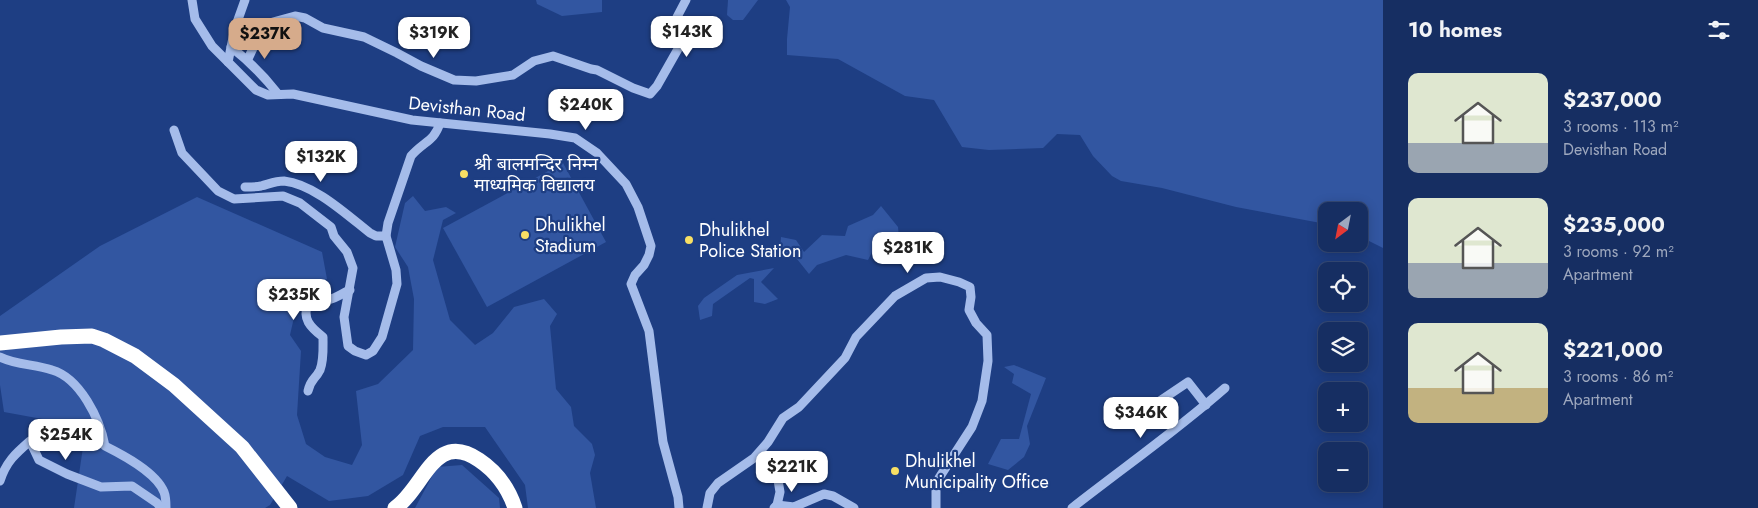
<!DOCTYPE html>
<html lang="en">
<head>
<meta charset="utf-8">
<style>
	body { margin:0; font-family:Jost,"Noto Sans Devanagari",sans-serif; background:#233a6b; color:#f1f3f6; height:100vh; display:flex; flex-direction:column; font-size:19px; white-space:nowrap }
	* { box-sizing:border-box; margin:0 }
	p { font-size:16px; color:#9ea8be }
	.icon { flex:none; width:28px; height:28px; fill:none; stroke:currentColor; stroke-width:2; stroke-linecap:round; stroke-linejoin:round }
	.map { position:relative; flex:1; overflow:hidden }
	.details { display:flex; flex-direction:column; background:#162e62; width:375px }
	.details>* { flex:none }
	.needle { width:32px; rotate:212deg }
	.tools { position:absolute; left:1318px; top:202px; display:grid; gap:10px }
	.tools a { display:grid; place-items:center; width:50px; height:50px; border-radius:10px; background:#162e62; box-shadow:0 2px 12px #0003,0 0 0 1px #354a77; font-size:25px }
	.price { position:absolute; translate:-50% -42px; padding:0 11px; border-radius:10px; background:#fff; color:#222; font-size:16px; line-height:32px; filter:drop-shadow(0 1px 2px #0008) }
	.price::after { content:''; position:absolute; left:50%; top:30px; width:15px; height:11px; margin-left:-8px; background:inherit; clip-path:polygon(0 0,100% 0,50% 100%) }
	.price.selected { background:#d6ab8b; color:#111 }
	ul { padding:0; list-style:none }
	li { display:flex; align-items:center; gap:15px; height:125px; padding:0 25px }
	li span { display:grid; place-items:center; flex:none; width:140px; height:100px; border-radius:10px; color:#555 }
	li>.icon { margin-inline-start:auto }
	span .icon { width:60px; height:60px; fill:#fffc; stroke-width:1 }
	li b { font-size:21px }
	h2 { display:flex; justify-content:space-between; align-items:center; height:60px; padding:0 25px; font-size:21px }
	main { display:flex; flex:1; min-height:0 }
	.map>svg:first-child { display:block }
</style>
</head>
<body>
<main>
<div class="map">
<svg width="1383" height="508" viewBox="0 0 1383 508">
	<rect width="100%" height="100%" fill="#1e3e83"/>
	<!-- green -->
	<g fill="#3256a1">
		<path d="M 536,0 L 602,0 L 602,12 L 562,16 L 537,4 Z"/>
		<path d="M 728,0 L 758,0 L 743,20 L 733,20 L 727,15 Z"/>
		<path d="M 786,0 L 1383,0 L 1383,248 L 1359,236 L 1359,211 L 1326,211 L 1326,224 L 1236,207 L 1162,188 L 1121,181 L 1112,176 L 1093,156 L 1080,135 L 1057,134 L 1043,148 L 989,150 L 962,147 L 934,100 L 905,96 L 838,59 L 787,55 L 787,39 L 790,7 Z"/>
		<path d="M 563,163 L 606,242 L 487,307 L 443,228 Z"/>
		<path d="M 413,196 L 425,211 L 446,207 L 456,213 L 443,220 L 433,260 L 450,320 L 475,345 L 493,333 L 514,307 L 544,299 L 557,314 L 550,326 L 556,389 L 571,407 L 574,426 L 592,444 L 595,455 L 590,473 L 596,508 L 528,508 L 525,485 L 485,427 L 443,427 L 420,436 L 403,475 L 368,496 L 329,501 L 287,476 L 270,505 L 265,508 L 74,508 L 86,427 L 4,412 L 0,385 L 0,316 L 100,246 L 197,197 L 322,252 L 327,279 L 298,300 L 290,335 L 301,351 L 297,415 L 306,444 L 325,457 L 352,465 L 362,445 L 356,391 L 378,384 L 413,350 L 414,299 L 408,267 L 395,247 L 405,203 Z"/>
		<path d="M 881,206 L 898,227 L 899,238 L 893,244 L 879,238 L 868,260 L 846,255 L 817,265 L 809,274 L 797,259 L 780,252 L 781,237 L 796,240 L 804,252 L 822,235 L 845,236 L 848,226 L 873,215 Z"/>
		<path d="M 774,268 L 761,282 L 778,299 L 765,304 L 754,302 L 754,279 L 750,278 L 713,304 L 712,316 L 700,320 L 698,306 L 704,298 L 737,275 Z"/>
		<path d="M 1014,365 L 1046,378 L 1027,426 L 1030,444 L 1024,457 L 1008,470 L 988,464 L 1001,439 L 1019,439 L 1031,394 L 1012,383 L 1014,374 L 1004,367 Z"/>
		<path d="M 462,465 L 499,498 L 500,508 L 415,508 L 437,467 Z"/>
	</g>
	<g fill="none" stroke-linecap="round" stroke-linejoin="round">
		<!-- minor -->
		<g stroke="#a5bcea" stroke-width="9">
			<path d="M 192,0 L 195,19 L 212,46 L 228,62"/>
			<path d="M 245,0 L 235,28 L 228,62 L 256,90 L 268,95 L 293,94 L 412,120 L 550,134 L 575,138 L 597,153 L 626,184 L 638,207 L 651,246 L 649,255 L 644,265 L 635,275 L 631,284 L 649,331 L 663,442 L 678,497 L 679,508"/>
			<path d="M 231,47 C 249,61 264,76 278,94"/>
			<path d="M 248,59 L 262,29 L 273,22 L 295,16 L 305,18 L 323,28 L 364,37 L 397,53 L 421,66 L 454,80 L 476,81 L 513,75 L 534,61 L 553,56 L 591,69 L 597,70 L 633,88 L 650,94 L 657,86 L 678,49 L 677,17 L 686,0"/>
			<path d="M 174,130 L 182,153 L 218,191 L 234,199 L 283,196 L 300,203 L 331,227 L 334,236 L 347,252 L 353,268 L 344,317 L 348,346 L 355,351 L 366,355 L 373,351 L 382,337 L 397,284 L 396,270 L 386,236 L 388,223 L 411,156 C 424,141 434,142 440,123"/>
			<path d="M 245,187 C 251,187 256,187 261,186 C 269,184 275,181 284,181 C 314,184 347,215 370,233 L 376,236 L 386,236"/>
			<path d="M 0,357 C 16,365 35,364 52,370 C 80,378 100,419 105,446 C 123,455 156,472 164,492 C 166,497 166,503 166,508"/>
			<path d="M 308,391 C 311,378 315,380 320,370 C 324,360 323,348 323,337 C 310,327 302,319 308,303 L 317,298 C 332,303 336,296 350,290"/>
			<path d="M 1111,418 L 1130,421 L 1188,382 L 1206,405"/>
			<path d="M 0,481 C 6,462 15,454 30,441 L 39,460 L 67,474 L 101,487 L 132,486 L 157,503 L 161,508"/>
			<path d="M 777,505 L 780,492 L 778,480"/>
			<path d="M 707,508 L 710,493 L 718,483 L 754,458 L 768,442 L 783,418 L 799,407 L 845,358 L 856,337 L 895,296 L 926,278 L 940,277 L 959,282 L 970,287 L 971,297 L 969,310 L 976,323 L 987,335 L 988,361 L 982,401 L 972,427 L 939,478 L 936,486 L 936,508"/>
			<path d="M 774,508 L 777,505 L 794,507 L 824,494 L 833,496 L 854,508"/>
			<path d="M 1072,508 C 1123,468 1176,431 1225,388"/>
		</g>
		<!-- highway -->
		<g stroke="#fff" stroke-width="15">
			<path d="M 0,343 L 61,337 L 92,336 L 104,340 L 135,356 L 174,385 L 242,447 L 290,508"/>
			<path d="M 395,508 C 424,489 434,429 479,460 C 497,472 508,487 515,508"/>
		</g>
	</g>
	<!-- markers -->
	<g fill="#f8df64" stroke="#1e3e83" stroke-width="2">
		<circle cx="464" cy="174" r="5"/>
		<circle cx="525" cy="235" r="5"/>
		<circle cx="689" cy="240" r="5"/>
		<circle cx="895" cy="471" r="5"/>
	</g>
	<g text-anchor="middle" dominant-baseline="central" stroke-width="4.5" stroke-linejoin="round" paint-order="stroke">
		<!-- street labels -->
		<g font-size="18" fill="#fff" stroke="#1e3e83">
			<text transform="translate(467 109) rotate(6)">Devisthan Road</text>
		</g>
		<!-- poi labels -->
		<g font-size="18" fill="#fff" stroke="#1e3e83" text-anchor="start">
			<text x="474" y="164">श्री बालमन्दिर निम्न<tspan x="474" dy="21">माध्यमिक विद्यालय</tspan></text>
			<text x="535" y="225">Dhulikhel<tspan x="535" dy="21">Stadium</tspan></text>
			<text x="699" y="230">Dhulikhel<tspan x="699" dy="21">Police Station</tspan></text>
			<text x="905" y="461">Dhulikhel<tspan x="905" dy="21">Municipality Office</tspan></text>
		</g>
	</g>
</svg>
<div class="tools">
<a><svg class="needle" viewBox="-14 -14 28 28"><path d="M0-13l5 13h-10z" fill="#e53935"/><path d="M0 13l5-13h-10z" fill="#9ea8be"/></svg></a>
<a><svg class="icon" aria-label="locate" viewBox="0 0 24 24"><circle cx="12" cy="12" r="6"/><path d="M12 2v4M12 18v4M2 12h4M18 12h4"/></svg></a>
<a><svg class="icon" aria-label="layers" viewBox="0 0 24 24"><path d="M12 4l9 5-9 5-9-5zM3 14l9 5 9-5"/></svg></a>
<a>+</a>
<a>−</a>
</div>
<b class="price" style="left:687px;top:58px">$143K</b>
<b class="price" style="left:434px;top:59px">$319K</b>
<b class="price selected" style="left:265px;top:60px">$237K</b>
<b class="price" style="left:586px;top:131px">$240K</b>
<b class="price" style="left:321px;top:183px">$132K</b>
<b class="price" style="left:908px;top:274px">$281K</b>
<b class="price" style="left:294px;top:321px">$235K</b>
<b class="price" style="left:1141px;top:439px">$346K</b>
<b class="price" style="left:66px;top:461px">$254K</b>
<b class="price" style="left:792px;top:493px">$221K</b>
</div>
<section class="details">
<h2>10 homes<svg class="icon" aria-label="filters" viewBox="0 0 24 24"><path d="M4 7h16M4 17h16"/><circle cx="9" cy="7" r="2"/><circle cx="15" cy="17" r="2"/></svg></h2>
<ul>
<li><span style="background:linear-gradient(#dfe7d0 70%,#9aa5b1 0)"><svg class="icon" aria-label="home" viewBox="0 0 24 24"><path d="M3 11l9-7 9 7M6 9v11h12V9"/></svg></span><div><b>$237,000</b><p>3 rooms · 113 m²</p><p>Devisthan Road</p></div></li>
<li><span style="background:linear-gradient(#dfe7d0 65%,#9aa5b1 0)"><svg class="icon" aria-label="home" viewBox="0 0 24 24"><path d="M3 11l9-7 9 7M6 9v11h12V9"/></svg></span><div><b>$235,000</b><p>3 rooms · 92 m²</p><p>Apartment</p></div></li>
<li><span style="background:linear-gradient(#dfe7d0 65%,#c2b280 0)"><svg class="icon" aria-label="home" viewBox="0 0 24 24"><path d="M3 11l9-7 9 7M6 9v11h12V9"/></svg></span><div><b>$221,000</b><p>3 rooms · 86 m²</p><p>Apartment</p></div></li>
</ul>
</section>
</main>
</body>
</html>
